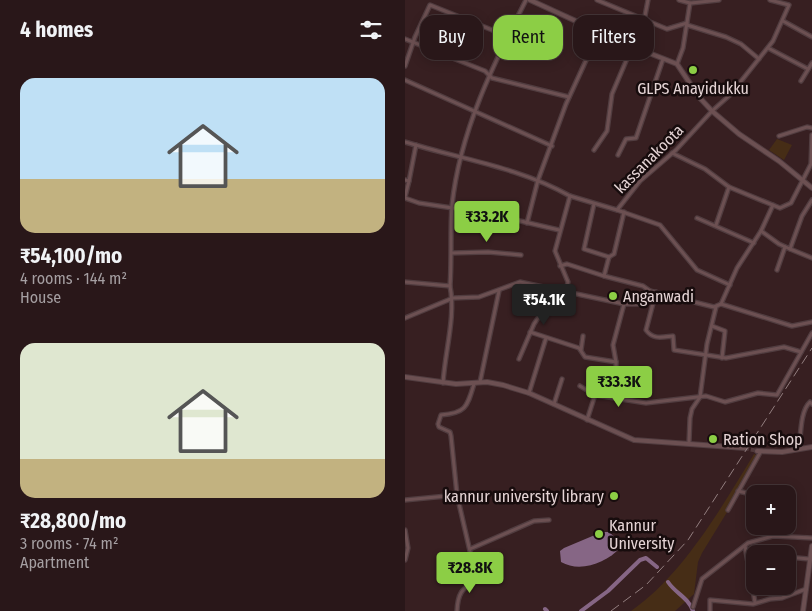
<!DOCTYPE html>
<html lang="en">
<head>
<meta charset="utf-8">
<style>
	body { margin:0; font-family:"Fira Sans Condensed",sans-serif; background:#312022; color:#f1f3f6; height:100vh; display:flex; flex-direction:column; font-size:19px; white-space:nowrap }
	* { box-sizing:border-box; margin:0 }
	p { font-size:16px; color:#a59fa2 }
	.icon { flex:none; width:28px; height:28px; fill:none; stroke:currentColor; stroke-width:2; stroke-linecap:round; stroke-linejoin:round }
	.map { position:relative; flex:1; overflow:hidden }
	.details { display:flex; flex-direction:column; background:#291719; width:405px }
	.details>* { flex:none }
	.guide { position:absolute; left:15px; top:15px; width:316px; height:45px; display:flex; gap:10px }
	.tools { position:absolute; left:341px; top:485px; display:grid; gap:10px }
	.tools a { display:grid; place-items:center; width:50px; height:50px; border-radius:10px; background:#291719; box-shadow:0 2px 12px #0003,0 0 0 1px #453638; font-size:25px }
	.price { position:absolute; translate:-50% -42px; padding:0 11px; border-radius:5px; background:#8cce45; color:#111; font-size:16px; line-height:32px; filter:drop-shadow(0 1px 2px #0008) }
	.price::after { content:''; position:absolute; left:50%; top:30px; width:15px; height:11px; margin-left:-8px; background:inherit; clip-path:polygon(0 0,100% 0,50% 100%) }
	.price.active { background:#222; color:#fff }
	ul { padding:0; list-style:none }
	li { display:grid; align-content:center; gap:10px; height:265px; padding:0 20px }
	li span { display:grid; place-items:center; height:155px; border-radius:15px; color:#555 }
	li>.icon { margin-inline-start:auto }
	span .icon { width:90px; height:90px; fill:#fffc; stroke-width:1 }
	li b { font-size:21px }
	h2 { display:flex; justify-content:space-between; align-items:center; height:60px; padding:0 20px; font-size:21px }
	.pill { padding:0 18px; border-radius:15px; background:#291719; box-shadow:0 2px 12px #0003,0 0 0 1px #453638; font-size:18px; line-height:45px }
	.pill.active { background:#8cce45; color:#111 }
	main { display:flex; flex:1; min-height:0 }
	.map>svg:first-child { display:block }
</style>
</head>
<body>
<main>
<section class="details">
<h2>4 homes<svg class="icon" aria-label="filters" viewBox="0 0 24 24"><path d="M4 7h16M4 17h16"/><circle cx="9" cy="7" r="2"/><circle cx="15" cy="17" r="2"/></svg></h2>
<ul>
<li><span style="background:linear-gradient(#bfe0f5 65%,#c2b280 0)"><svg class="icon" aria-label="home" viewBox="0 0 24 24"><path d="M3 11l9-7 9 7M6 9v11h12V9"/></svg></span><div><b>₹54,100/mo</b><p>4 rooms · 144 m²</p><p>House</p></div></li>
<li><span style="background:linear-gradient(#dfe7d0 75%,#c2b280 0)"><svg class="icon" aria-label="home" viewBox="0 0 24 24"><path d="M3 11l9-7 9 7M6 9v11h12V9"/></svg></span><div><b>₹28,800/mo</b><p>3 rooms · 74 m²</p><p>Apartment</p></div></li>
</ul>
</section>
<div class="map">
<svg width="407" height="611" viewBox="0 0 407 611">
	<rect width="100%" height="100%" fill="#371f21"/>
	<!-- green -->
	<g fill="#462d16">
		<path d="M 372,139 L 387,145 L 379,160 L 364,150 Z"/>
		<path d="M 349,454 L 354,456 L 354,460 L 297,553 L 293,562 L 289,594 L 270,611 L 226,611 C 277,576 317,507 349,454 Z"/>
	</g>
	<!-- water -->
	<path fill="#866685" d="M 197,532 L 204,532 L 214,541 L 215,548 C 201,563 175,573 156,562 L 155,551 L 159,548 Z"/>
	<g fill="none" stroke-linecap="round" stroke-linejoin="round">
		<!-- canal -->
		<g stroke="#866685" stroke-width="4">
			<path d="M 263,582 C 271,594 283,597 288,611"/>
			<path d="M 140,609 L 142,611"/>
			<path d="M 176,611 L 203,591 L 235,560 L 241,558 L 252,567"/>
		</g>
		<!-- tertiary-tunnel -->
		<path stroke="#513a3c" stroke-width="4" stroke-dasharray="4 2" stroke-linecap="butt" d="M 340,448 L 352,451"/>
		<defs>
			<g id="minor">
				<path d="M 192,0 L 262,29 L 282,23"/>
				<path d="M 286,3 L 314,0"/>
				<path d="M 239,21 L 243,0"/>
				<path d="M 378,21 L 407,37"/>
				<path d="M 282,25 L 321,37 L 336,44 L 354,59"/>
				<path d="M 0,39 L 80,71 L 87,78 L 164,97"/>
				<path d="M 363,48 L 403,69"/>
				<path d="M 272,64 L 278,48 L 285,3 L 274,0"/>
				<path d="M 0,66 L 10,37 L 25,5 L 102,36"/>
				<path d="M 0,80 L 147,146"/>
				<path d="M 396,81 L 407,63"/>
				<path d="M 374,136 L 402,127 L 407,128"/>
				<path d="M 0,142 C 55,159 114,167 165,196 L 150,251 L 163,282 L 161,291"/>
				<path d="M 189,150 L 202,131 L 207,94 L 227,47"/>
				<path d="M 267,153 L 300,169 L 324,187 L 375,208 L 386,203 L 406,164 L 407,135"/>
				<path d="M 213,155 L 221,139 L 231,138 L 258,59"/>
				<path d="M 0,180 L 4,181 L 0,197"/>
				<path d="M 4,181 L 11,145"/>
				<path d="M 165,196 L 212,210 L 235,181 L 271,150 L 307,111 L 325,95 L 368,41 L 384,5 L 365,0"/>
				<path d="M 0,198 L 14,203 L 81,213 L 154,230"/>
				<path d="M 189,204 L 179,249 L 204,257 L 209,254 L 219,212"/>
				<path d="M 212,210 L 255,225 L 292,270 L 325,285"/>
				<path d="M 292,218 L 349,243"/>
				<path d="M 122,223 L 133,180 L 161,104 L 194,32"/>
				<path d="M 311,225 L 324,187"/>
				<path d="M 356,231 L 374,244 L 385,249 L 397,216 L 407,200"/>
				<path d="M 385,249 L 407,258"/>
				<path d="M 47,253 L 83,252 L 116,255"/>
				<path d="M 204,257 L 199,276 L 238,286 L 245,291"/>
				<path d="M 155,266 L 162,264 L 199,276"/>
				<path d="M 372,270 L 380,247"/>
				<path d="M 0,282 L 45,286 C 47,259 45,231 47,205 C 55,131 88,65 121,0"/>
				<path d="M 251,292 L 241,330 C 248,340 257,337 268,336 L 269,350 L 321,358 L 379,347 L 396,352"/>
				<path d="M 316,304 L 387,326 L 407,322"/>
				<path d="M 0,318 L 48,298 L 74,297 L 115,282 L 219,304 L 239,304 L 245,291 L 309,307 L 316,304 L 332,268 L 356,231 L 368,205"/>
				<path d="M 307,326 L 320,331 L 317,358"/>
				<path d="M 125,332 L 174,348 L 180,357 L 211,362"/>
				<path d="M 176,350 L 178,336"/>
				<path d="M 114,359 L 129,324 L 137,312 L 142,288"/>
				<path d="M 75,382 L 94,291"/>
				<path d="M 38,383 C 40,351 51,316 45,286"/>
				<path d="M 175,386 L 190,395"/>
				<path d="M 124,393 L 141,338"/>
				<path d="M 211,398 L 211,362 L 208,345 L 219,304"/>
				<path d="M 149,404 L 157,379"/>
				<path d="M 182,420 L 190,395 L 241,403 L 301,396 L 320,402 L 353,393 L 372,395 L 407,333"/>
				<path d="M 284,442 L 285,418 L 287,409 L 295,397 L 302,344 L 311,307"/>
				<path d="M 394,448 C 396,435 395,411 405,402 L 407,404"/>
				<path d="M 333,491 L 350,495"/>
				<path d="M 0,500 L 52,495"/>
				<path d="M 323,510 L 356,451"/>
				<path d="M 0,530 L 3,548 L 0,560"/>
				<path d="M 340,546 L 350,602"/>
				<path d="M 65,549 L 129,521 L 144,520"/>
				<path d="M 342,555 L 352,552 L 360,554"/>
				<path d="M 382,557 L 404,559"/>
				<path d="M 288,607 L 297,579 L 343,543 L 368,536 L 407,538"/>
				<path d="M 52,611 C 53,589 59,589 75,577 L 67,560 L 52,495 L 46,436 L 45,432 L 34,427 L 33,424 L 36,415 C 61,413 62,407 69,384"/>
				<path d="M 305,611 L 305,600 L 348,604 L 365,599 L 377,598 L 401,589"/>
			</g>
			<g id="tertiary">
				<path d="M 125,0 L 221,44 L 272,64 L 294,97 L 307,111 L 334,134 L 374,161 L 407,188"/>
				<path d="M 0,377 L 51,384 L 82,382 L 98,385 L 124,393 L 229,440 L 340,448"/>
				<path d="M 352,451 L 377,452 L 407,447"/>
				<path d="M 398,611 L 407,546"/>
			</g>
		</defs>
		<!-- minor casing -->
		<use href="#minor" stroke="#513d40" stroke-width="5.5"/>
		<!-- tertiary casing -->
		<use href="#tertiary" stroke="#513d40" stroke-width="6"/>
		<!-- minor -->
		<use href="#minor" stroke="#6c5052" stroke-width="3"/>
		<!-- tertiary -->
		<use href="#tertiary" stroke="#6c5052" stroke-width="4"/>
		<!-- rail -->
		<path stroke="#927e7f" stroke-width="1" stroke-dasharray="10 5" stroke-linecap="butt" d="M 206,611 L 241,585 L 283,540 L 407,348"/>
	</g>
	<!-- markers -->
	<g fill="#8cce45" stroke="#170c0d" stroke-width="2">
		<circle cx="288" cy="70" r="5"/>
		<circle cx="208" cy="296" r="5"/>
		<circle cx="308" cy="439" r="5"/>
		<circle cx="209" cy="496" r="5"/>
		<circle cx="194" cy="534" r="5"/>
	</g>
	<g text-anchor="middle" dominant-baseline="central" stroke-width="5" stroke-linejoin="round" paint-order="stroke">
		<!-- poi labels -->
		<g font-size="16" fill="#e5d4d5" stroke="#170c0d" text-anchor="start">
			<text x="288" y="88" text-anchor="middle">GLPS Anayidukku</text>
			<text x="218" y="296">Anganwadi</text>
			<text x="318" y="439">Ration Shop</text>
			<text x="199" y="496" text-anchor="end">kannur university library</text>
			<text x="204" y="525">Kannur<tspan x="204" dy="18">University</tspan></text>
		</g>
		<!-- street labels -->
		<g font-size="16" fill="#e5d4d5" stroke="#170c0d">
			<text transform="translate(244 159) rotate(-45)">kassanakoota</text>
		</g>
	</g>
</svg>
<div class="tools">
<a>+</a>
<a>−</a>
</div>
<b class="price" style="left:82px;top:243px">₹33.2K</b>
<b class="price active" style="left:139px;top:326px">₹54.1K</b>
<b class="price" style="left:214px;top:408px">₹33.3K</b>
<b class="price" style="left:65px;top:594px">₹28.8K</b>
<div class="guide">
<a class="pill">Buy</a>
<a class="pill active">Rent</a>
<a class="pill">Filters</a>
</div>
</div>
</main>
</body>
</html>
